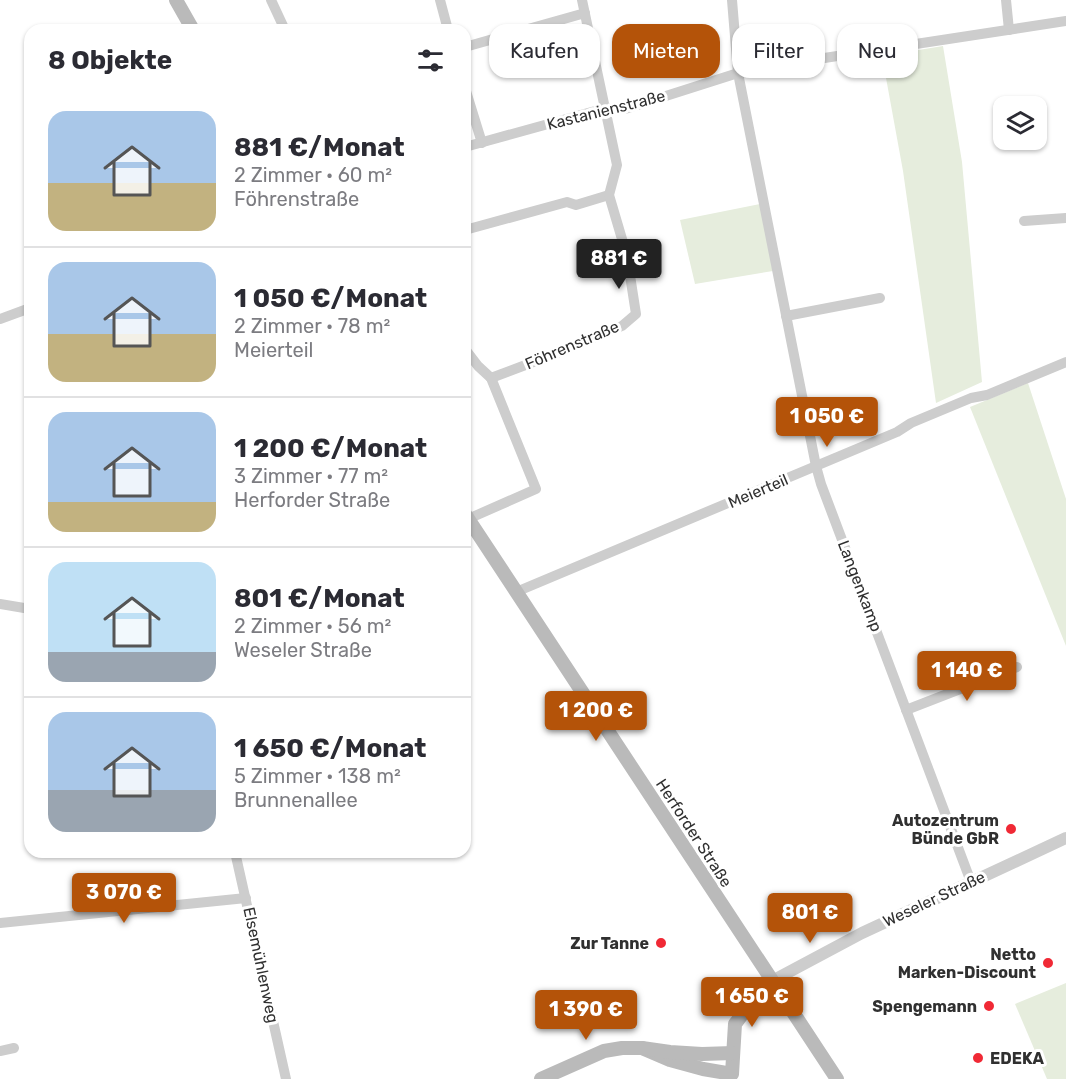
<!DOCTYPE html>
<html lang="de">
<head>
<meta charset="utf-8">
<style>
	body { margin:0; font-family:Rubik,sans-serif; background:#f7f7f7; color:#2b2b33; height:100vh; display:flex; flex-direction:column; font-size:22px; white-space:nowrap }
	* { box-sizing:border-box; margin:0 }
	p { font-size:20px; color:#7c7c81 }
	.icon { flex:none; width:33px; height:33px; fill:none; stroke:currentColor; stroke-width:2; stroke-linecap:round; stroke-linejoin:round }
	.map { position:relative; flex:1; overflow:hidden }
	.drawer { position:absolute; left:24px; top:24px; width:447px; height:834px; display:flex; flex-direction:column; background:#fff; border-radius:18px; box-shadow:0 2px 4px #0004 }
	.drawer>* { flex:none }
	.top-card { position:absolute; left:489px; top:24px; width:486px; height:54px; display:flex; gap:12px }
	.buttons { position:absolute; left:993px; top:96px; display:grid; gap:12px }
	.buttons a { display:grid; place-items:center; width:54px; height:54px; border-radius:12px; background:#fff; box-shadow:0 2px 4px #0004; font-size:30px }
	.price { position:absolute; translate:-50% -51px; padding:0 14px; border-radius:6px; background:#b45309; color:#fff; font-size:20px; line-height:39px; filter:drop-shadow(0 2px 3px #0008) }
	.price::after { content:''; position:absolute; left:50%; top:36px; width:18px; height:14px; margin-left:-9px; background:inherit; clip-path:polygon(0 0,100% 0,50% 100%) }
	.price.selected { background:#222; color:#fff }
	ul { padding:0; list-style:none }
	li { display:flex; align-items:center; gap:18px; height:150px; padding:0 24px }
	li+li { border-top:2px solid #e1e1e2 }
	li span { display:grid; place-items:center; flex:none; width:168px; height:120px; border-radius:18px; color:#555 }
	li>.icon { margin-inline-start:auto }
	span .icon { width:72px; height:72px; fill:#fffc; stroke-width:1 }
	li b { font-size:26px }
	h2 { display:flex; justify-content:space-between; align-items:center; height:72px; padding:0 24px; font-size:26px }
	.pill { padding:0 21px; border-radius:18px; background:#fff; box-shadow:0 2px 4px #0004; font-size:21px; line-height:54px }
	.pill.selected { background:#b45309; color:#fff }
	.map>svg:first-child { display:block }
</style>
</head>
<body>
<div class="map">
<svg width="1066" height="1079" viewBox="0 0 1066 1079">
	<rect width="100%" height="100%" fill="#fff"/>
	<!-- green -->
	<g fill="#e6eddd">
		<path d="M 943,46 L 962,162 L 982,382 L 936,403 L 903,171 L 882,56 Z"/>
		<path d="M 760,204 L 773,271 L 695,284 L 680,220 Z"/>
		<path d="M 1028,383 L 1066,499 L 1066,646 L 970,407 Z"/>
		<path d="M 1066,983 L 1066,1079 L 1047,1079 L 1015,1004 Z"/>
	</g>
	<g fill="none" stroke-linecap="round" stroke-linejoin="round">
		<!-- minor -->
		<g stroke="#cdcdcd" stroke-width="10">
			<path d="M 271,0 L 285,30"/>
			<path d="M 440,0 L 448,30"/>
			<path d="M 732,0 L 738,73 L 816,466 L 821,484 L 971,882"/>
			<path d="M 1006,0 L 1009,30"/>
			<path d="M 465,47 L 585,13"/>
			<path d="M 465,88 L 482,143"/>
			<path d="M 465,147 L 606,108 L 625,109 L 738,73 L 772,66 L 1066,21"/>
			<path d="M 1024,221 L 1066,218"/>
			<path d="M 465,230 L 567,202 L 576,205 L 609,195"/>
			<path d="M 786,316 L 880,298"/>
			<path d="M 0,319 L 30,308"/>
			<path d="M 465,349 L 478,366 L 491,378 L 565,350 L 622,326 L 636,314 L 627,256 L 609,195 L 617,165 L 582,0"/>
			<path d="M 468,519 L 536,489 L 491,378"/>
			<path d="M 516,592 L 897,432 L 911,423 L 971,398 L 987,395 L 1066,362"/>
			<path d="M 0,604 L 30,609"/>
			<path d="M 906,710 L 1017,667"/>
			<path d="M 235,852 L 286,1079"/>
			<path d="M 0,923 L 246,898"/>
			<path d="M 0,1051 L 14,1048"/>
		</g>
		<!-- tertiary -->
		<path stroke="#cdcdcd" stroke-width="12" d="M 772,981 L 862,933 L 1066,838"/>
		<!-- secondary -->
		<g stroke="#bababa" stroke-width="14">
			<path d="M 176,0 L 193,30"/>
			<path d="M 465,514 L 837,1079"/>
			<path d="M 642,1048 L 670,1060 L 703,1069 L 732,1074 L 735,1024 L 753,1000 L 772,981"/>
			<path d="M 541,1079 L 604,1051 L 622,1048 L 642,1048 L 670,1052 L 702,1054 L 733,1053"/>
		</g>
	</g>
	<!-- markers -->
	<g fill="#f02935" stroke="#fff" stroke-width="2">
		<circle cx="1011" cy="829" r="6"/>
		<circle cx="661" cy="943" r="6"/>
		<circle cx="1048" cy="963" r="6"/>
		<circle cx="989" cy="1006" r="6"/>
		<circle cx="978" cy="1058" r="6"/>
	</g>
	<g text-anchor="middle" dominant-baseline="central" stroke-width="6" stroke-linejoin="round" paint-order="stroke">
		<!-- street labels -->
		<g font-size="16" fill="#303030" stroke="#fff">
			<text transform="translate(606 110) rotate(-14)">Kastanienstraße</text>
			<text transform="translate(572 345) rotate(-23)">Föhrenstraße</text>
			<text transform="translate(758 491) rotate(-23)">Meierteil</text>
			<text transform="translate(860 586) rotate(69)">Langenkamp</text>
			<text transform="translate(694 833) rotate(57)">Herforder Straße</text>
			<text transform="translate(934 899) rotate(-25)">Weseler Straße</text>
			<text transform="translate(261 965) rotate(78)">Elsemühlenweg</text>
		</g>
		<!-- poi labels -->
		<g font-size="16" font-weight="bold" fill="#303030" stroke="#fff" text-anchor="end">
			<text x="999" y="820">Autozentrum<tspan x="999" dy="18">Bünde GbR</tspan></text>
			<text x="649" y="943">Zur Tanne</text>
			<text x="1036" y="954">Netto<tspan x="1036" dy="18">Marken-Discount</tspan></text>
			<text x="977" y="1006">Spengemann</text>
			<text x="990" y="1058" text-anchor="start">EDEKA</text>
		</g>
	</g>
</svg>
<div class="buttons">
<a><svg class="icon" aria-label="layers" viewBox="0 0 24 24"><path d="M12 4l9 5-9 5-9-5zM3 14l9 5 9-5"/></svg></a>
</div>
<b class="price selected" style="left:619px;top:290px">881 €</b>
<b class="price" style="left:827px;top:448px">1 050 €</b>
<b class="price" style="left:967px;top:702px">1 140 €</b>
<b class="price" style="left:596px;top:742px">1 200 €</b>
<b class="price" style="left:124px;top:924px">3 070 €</b>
<b class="price" style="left:810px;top:944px">801 €</b>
<b class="price" style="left:752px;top:1028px">1 650 €</b>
<b class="price" style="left:586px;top:1041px">1 390 €</b>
<div class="top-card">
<a class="pill">Kaufen</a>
<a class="pill selected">Mieten</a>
<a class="pill">Filter</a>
<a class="pill">Neu</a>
</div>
<section class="drawer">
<h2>8 Objekte<svg class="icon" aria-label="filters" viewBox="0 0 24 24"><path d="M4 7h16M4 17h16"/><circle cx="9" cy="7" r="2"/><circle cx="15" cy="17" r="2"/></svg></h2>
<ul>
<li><span style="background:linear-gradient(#a9c7e8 60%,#c2b280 0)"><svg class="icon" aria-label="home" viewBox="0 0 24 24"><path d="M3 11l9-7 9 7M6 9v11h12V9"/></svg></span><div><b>881 €/Monat</b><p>2 Zimmer · 60 m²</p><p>Föhrenstraße</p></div></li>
<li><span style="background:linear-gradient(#a9c7e8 60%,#c2b280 0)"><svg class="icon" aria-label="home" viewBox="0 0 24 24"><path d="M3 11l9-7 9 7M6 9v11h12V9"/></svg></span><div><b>1 050 €/Monat</b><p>2 Zimmer · 78 m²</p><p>Meierteil</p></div></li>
<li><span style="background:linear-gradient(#a9c7e8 75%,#c2b280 0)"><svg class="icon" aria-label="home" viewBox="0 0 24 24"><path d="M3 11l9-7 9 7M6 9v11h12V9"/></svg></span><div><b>1 200 €/Monat</b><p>3 Zimmer · 77 m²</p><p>Herforder Straße</p></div></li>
<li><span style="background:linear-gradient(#bfe0f5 75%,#9aa5b1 0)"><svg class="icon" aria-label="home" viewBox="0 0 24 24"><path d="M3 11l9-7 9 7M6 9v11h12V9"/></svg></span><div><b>801 €/Monat</b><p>2 Zimmer · 56 m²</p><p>Weseler Straße</p></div></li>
<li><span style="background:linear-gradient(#a9c7e8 65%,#9aa5b1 0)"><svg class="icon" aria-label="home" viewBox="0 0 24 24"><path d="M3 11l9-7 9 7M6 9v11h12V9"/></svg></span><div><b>1 650 €/Monat</b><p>5 Zimmer · 138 m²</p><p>Brunnenallee</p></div></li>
</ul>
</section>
</div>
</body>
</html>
